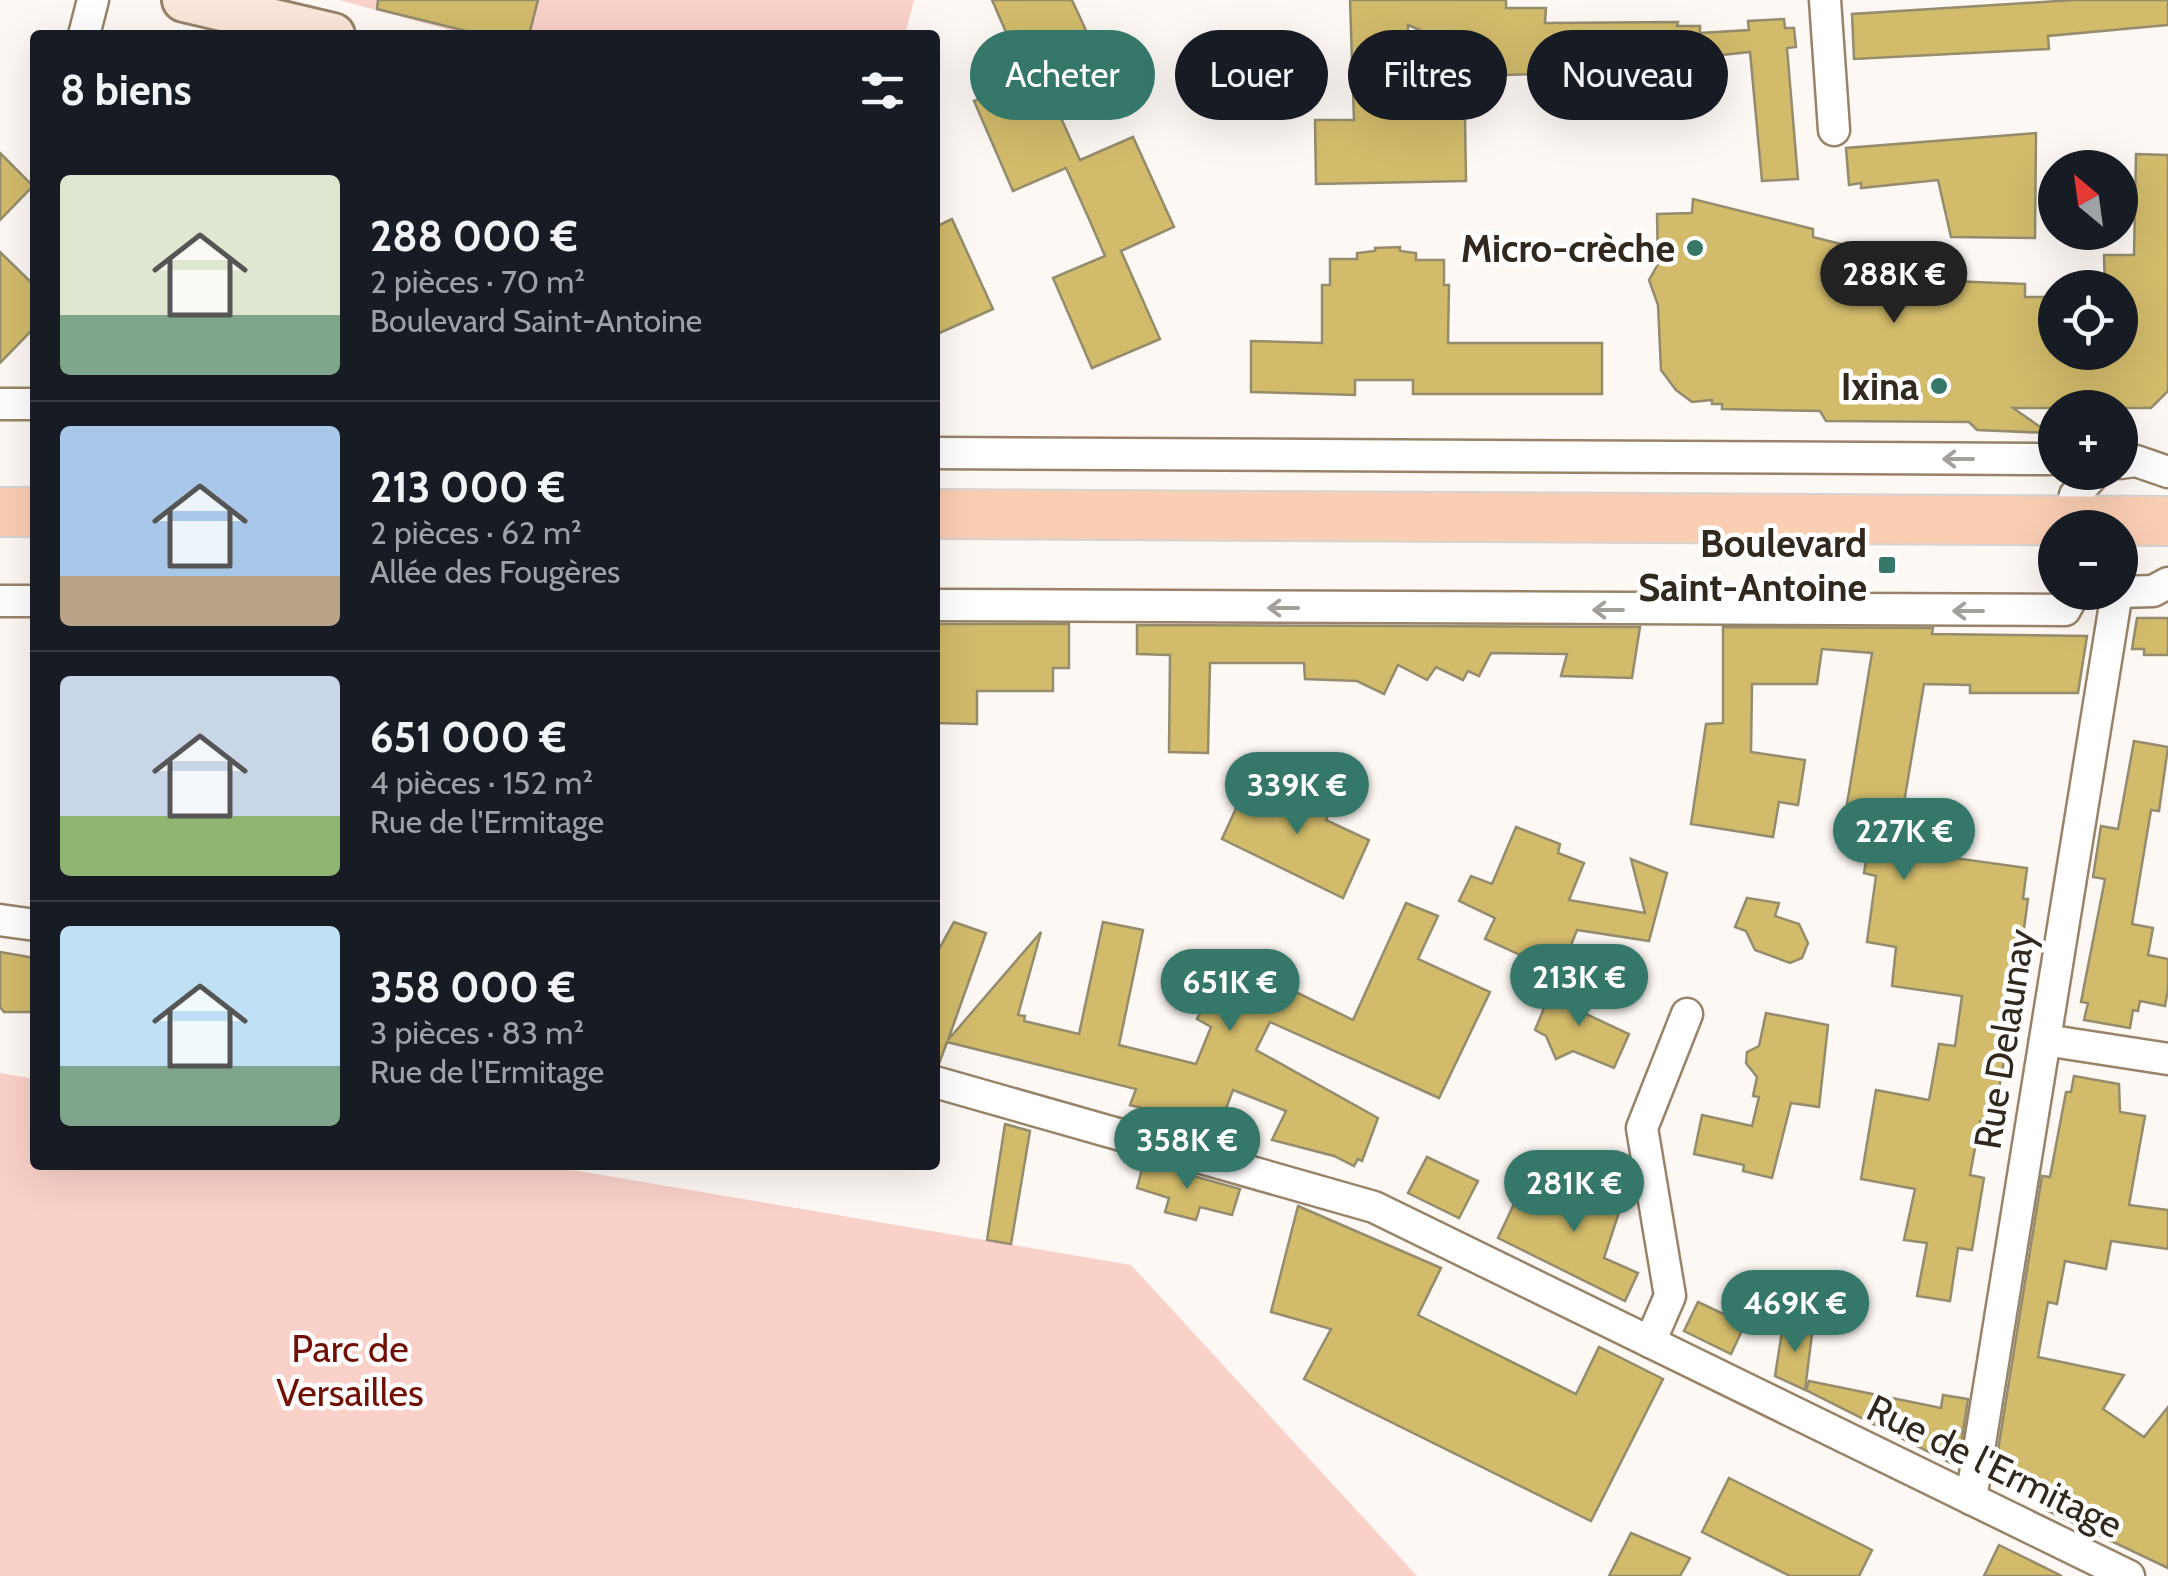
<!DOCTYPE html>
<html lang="fr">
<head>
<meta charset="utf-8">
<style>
	body { margin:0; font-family:Cabin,sans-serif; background:#20242c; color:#f1f3f6; height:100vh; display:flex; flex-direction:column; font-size:38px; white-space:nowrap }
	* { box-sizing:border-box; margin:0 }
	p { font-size:32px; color:#9ea1a6 }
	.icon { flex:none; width:55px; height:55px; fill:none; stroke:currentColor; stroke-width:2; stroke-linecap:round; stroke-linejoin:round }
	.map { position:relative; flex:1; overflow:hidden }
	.drawer { position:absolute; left:30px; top:30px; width:910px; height:1140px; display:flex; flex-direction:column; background:#171b24; border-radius:10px; box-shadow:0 10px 40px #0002 }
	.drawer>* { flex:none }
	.hud { position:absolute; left:970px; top:30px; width:950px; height:90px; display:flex; gap:20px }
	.needle { width:65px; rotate:331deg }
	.controls { position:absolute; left:2038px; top:150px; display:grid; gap:20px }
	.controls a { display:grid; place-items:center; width:100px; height:100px; border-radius:50%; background:#171b24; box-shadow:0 10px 40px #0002; font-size:50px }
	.price { position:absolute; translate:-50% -85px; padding:0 22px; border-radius:35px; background:#35786a; color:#fff; font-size:32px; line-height:65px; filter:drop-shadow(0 2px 5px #0008) }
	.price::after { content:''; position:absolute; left:50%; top:60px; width:30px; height:22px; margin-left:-15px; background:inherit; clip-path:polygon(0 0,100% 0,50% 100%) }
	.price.current { background:#222; color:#fff }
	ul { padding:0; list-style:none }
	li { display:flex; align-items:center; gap:30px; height:250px; padding:0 30px }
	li+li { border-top:2px solid #363941 }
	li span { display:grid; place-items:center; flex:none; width:280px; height:200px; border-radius:10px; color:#555 }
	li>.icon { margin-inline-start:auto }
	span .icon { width:120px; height:120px; fill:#fffc; stroke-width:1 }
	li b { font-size:42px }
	h2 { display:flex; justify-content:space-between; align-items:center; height:120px; padding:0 30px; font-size:42px }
	.tag { padding:0 35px; border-radius:45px; background:#171b24; box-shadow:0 10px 40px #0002; font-size:35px; line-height:90px }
	.tag.current { background:#35786a; color:#fff }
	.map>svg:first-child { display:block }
</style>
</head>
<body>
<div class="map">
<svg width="2168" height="1576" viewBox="0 0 2168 1576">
	<rect width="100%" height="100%" fill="#fdf8f3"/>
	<!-- green -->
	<g fill="#fad1c9">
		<path d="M 339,0 L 914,0 L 905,35 L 468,35 Z"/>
		<path d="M 0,1073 L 35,1079 L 35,1165 L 543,1165 L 1131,1265 L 1417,1576 L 0,1576 Z"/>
	</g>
	<!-- building -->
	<g fill="#d2bb6b" stroke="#948c6c" stroke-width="2.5">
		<path d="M 378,0 L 538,0 L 529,35 L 482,35 L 377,9 Z"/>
		<path d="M 992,0 L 1072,0 L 1095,50 L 1041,74 L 1080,160 L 1133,137 L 1174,227 L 1121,251 L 1160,339 L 1092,368 L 1053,278 L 1105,256 L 1089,219 L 1066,168 L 1013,191 L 974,101 L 1026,78 Z"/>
		<path d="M 1350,0 L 1506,0 L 1506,8 L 1546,8 L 1545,23 L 1678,22 L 1677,26 L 1700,26 L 1700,33 L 1749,30 L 1748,21 L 1784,19 L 1785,28 L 1794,28 L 1796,47 L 1787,48 L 1798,179 L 1762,181 L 1750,52 L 1675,60 L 1675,66 L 1633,71 L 1506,75 L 1505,67 L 1408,25 L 1409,118 L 1465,117 L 1466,181 L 1316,184 L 1315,120 L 1354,120 Z"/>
		<path d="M 2074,0 L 2168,0 L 2168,25 L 2048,36 L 2049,49 L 1854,59 L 1852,14 Z"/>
		<path d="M 2036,133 L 2035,238 L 1951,237 L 1938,180 L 1861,188 L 1861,183 L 1849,185 L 1846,148 Z"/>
		<path d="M 0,153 L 33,186 L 0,220 Z"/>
		<path d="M 2136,154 L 2168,155 L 2168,391 L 2151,408 L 2013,408 L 2049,433 L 1977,430 L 1969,422 L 1826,421 L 1820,411 L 1722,409 L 1722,404 L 1712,404 L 1712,400 L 1692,402 L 1676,390 L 1661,370 L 1658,305 L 1649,280 L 1658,264 L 1657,214 L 1692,213 L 1693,199 L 1813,229 L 1813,237 L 1896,258 L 1901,264 L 1901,279 L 2025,284 L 2025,297 L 2055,297 L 2055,352 L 2120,352 L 2120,288 L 2105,288 L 2104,255 L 2134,255 Z"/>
		<path d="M 952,219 L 993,309 L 935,335 L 935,227 Z"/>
		<path d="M 1400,247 L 1400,251 L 1416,253 L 1416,260 L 1444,260 L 1444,285 L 1449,285 L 1448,343 L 1602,343 L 1602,394 L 1413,394 L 1413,380 L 1355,380 L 1355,395 L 1251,392 L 1251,341 L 1322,343 L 1322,285 L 1330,285 L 1330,259 L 1357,259 L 1357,253 L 1375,251 L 1375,248 Z"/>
		<path d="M 0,252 L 35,286 L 35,327 L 0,363 Z"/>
		<path d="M 2137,618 L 2168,618 L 2168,655 L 2144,655 L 2144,649 L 2132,649 Z"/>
		<path d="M 935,624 L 1069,624 L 1069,668 L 1053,668 L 1053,691 L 977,691 L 977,724 L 935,723 Z"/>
		<path d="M 1137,625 L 1640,627 L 1632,678 L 1561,676 L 1567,654 L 1491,653 L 1479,676 L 1468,671 L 1463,680 L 1436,667 L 1427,680 L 1398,665 L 1384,694 L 1357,681 L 1305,679 L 1304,663 L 1210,663 L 1208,753 L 1169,752 L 1170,655 L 1137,654 Z"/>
		<path d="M 1723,627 L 1933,628 L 1932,634 L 2087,636 L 2078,693 L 1970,693 L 1970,685 L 1924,684 L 1896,850 L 2027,868 L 2023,899 L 2028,899 L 2018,973 L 2014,973 L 2001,1055 L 2005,1055 L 1993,1122 L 1980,1121 L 1970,1175 L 1984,1178 L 1972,1250 L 1958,1248 L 1950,1301 L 1917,1296 L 1927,1243 L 1904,1240 L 1915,1189 L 1861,1179 L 1876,1090 L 1929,1100 L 1939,1044 L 1955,1046 L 1962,996 L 1892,986 L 1896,947 L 1867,942 L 1876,876 L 1864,873 L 1872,827 L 1844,822 L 1872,653 L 1822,649 L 1817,684 L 1752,684 L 1751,752 L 1805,760 L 1798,805 L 1779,802 L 1773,837 L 1691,824 L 1706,724 L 1723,723 Z"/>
		<path d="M 2134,741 L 2168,747 L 2159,811 L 2151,810 L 2132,924 L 2153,928 L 2148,955 L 2168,959 L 2168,989 L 2165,1006 L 2140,1001 L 2138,1011 L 2133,1010 L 2130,1028 L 2084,1020 L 2088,1003 L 2081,1002 L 2105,879 L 2093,877 L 2101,826 L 2118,829 Z"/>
		<path d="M 1269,779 L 1331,808 L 1326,820 L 1369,840 L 1343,898 L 1222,839 L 1244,791 L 1259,798 Z"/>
		<path d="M 1516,827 L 1560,844 L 1558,853 L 1584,863 L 1569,900 L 1645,913 L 1631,859 L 1667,873 L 1649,941 L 1577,930 L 1560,973 L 1485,939 L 1495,918 L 1459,901 L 1471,876 L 1492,884 Z"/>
		<path d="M 1747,898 L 1779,903 L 1775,916 L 1799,924 L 1808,943 L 1802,958 L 1790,963 L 1755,950 L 1746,931 L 1735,927 Z"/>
		<path d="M 1406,903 L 1438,916 L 1418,959 L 1490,992 L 1439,1098 L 1270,1022 L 1256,1050 L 1378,1118 L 1362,1161 L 1358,1159 L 1354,1166 L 1334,1156 L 1272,1140 L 1286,1111 L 1233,1090 L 1219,1127 L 1130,1105 L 1136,1089 L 947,1042 L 939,1064 L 935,1064 L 935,956 L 954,922 L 986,933 L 948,1040 L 1041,932 L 1018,1015 L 1025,1016 L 1024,1021 L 1079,1034 L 1103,922 L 1143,930 L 1119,1045 L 1196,1064 L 1211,1027 L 1197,1019 L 1208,996 L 1226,1004 L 1245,967 L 1353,1020 Z"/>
		<path d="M 0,952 L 35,958 L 35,1012 L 4,1012 L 0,1007 Z"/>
		<path d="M 1554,984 L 1591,1000 L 1586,1014 L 1629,1034 L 1614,1068 L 1573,1051 L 1556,1059 L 1546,1036 L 1535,1030 Z"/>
		<path d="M 1766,1013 L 1828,1025 L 1819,1107 L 1791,1103 L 1772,1178 L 1743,1171 L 1744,1165 L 1694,1154 L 1702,1115 L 1752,1126 L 1759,1097 L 1753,1096 L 1757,1077 L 1746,1063 L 1747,1052 L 1759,1046 Z"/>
		<path d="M 2074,1076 L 2119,1084 L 2120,1112 L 2145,1116 L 2129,1205 L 2168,1210 L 2168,1249 L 2111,1241 L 2106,1269 L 2065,1261 L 2057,1304 L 2048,1302 L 2038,1357 L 2124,1375 L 2103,1409 L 2144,1437 L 2168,1407 L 2168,1568 L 2048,1511 L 2055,1498 L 1995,1469 L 2042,1176 L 2050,1177 L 2066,1092 L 2071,1092 Z"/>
		<path d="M 1005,1124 L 1030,1131 L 1011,1244 L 987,1240 Z"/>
		<path d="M 1427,1157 L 1478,1181 L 1459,1218 L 1408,1193 Z"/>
		<path d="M 1144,1162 L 1240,1189 L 1232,1215 L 1200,1207 L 1196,1220 L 1165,1212 L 1169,1198 L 1137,1188 Z"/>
		<path d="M 1589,1176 L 1610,1184 L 1631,1176 L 1604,1258 L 1638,1273 L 1625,1301 L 1498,1238 L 1521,1189 L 1573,1216 Z"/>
		<path d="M 1298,1206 L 1441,1268 L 1418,1315 L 1576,1394 L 1599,1347 L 1663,1379 L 1591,1521 L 1304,1379 L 1331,1329 L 1271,1312 Z"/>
		<path d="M 1698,1302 L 1745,1324 L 1731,1354 L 1684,1331 Z"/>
		<path d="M 1783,1325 L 1813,1326 L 1805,1390 L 1775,1376 Z"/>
		<path d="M 1809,1381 L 1941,1408 L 1943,1395 L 1968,1399 L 1960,1452 L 1953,1449 L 1951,1463 L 1806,1390 Z"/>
		<path d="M 1729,1478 L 1872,1550 L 1859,1576 L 1790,1576 L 1702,1532 Z"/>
		<path d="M 1631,1533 L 1690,1558 L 1680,1576 L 1609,1576 Z"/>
		<path d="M 1999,1545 L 2062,1576 L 1984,1576 Z"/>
	</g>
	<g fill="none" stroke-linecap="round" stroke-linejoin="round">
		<defs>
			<g id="minor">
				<path d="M 1825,0 L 1834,130"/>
				<path d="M 84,35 L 93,0"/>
				<path d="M 0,404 L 35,404"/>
				<path d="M 935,453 L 2055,459"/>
				<path d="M 2120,463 L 2136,461 L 2168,472"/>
				<path d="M 2067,528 L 2075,495 L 2096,472"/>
				<path d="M 2120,592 L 2153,591 L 2168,583"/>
				<path d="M 0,601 L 35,601"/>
				<path d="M 935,605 L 2065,610 L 2075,592"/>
				<path d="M 0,920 L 35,925"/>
				<path d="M 2045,1040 L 2168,1059"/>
				<path d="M 935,1082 L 1374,1207 L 2129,1576"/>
				<path d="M 1650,1342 L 1670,1296 L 1642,1128 L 1687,1014"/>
				<path d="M 1971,1499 L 2117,592"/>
			</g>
			<path id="secondary" d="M 184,0 L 333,35"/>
			<g id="primary">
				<path d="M 0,512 L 35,512"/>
				<path d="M 935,514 L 2168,521"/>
			</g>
		</defs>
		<!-- minor casing -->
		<use href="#minor" stroke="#988369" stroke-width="35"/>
		<!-- secondary casing -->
		<use href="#secondary" stroke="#988369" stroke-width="48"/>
		<!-- primary casing -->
		<use href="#primary" stroke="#d6d4d2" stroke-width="52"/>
		<!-- minor -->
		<use href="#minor" stroke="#fff" stroke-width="30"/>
		<!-- secondary -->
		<use href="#secondary" stroke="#fce6d9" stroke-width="42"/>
		<!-- primary -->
		<use href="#primary" stroke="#faceb3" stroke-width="48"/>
	</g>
	<!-- one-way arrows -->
	<defs><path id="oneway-shaft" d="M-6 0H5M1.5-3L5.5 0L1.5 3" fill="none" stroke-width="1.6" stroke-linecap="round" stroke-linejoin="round" transform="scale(2.5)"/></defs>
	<g stroke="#a39f9a">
		<use href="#oneway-shaft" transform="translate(1958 459) rotate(-180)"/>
		<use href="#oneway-shaft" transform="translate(1283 608) rotate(-180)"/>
		<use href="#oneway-shaft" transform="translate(1608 610) rotate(-180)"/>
		<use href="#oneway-shaft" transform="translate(1968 611) rotate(180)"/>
	</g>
	<!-- markers -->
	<g fill="#35786a" stroke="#fff" stroke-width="4">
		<circle cx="1695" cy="248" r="10"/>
		<circle cx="1939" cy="386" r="10"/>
		<rect x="1877" y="555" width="20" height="20" rx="5"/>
	</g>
	<g text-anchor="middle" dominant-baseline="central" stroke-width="9" stroke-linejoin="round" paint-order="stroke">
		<!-- poi labels -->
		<g font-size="38" font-weight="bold" fill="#32291e" stroke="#fff" text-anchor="end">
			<text x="1675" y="248">Micro-crèche</text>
			<text x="1919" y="386">Ixina</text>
			<text x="1867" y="543">Boulevard<tspan x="1867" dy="44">Saint-Antoine</tspan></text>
		</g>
		<!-- street labels -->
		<g font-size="38" fill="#32291e" stroke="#fff">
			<text transform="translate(2004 1039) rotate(-81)">Rue Delaunay</text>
			<text transform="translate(1995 1466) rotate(26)">Rue de l'Ermitage</text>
		</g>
		<!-- park labels -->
		<g font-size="38" fill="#720f02" stroke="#fff">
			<text x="350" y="1348">Parc de<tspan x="350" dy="44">Versailles</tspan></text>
		</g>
	</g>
</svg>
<div class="controls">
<a><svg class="needle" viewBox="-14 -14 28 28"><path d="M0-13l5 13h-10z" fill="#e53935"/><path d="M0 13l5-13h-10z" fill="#9ea1a6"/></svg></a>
<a><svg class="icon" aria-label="locate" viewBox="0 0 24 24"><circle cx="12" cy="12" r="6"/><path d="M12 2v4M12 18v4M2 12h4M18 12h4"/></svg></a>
<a>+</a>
<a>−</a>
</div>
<b class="price current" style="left:1894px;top:326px">288K €</b>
<b class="price" style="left:1297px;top:837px">339K €</b>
<b class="price" style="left:1904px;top:883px">227K €</b>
<b class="price" style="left:1579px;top:1029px">213K €</b>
<b class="price" style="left:1230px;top:1034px">651K €</b>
<b class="price" style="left:1187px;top:1192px">358K €</b>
<b class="price" style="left:1574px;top:1235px">281K €</b>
<b class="price" style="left:1795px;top:1355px">469K €</b>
<div class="hud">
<a class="tag current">Acheter</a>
<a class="tag">Louer</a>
<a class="tag">Filtres</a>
<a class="tag">Nouveau</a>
</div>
<section class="drawer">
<h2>8 biens<svg class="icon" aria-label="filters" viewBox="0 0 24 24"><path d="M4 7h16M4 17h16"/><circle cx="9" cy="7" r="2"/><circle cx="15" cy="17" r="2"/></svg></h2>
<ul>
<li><span style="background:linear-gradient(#dfe7d0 70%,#7fa58c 0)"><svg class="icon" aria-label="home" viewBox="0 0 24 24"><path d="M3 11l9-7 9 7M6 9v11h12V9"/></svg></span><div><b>288 000 €</b><p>2 pièces · 70 m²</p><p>Boulevard Saint-Antoine</p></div></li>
<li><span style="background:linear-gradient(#a9c7e8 75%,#b9a48a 0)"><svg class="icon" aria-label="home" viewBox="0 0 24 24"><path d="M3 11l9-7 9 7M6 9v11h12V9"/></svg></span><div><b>213 000 €</b><p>2 pièces · 62 m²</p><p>Allée des Fougères</p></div></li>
<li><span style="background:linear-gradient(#c9d6e8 70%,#8fb573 0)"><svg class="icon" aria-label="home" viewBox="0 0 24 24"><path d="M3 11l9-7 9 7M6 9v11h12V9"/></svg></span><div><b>651 000 €</b><p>4 pièces · 152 m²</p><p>Rue de l'Ermitage</p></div></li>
<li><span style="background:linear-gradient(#bfe0f5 70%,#7fa58c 0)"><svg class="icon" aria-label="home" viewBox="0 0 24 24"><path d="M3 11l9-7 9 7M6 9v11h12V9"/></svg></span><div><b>358 000 €</b><p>3 pièces · 83 m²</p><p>Rue de l'Ermitage</p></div></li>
</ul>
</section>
</div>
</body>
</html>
